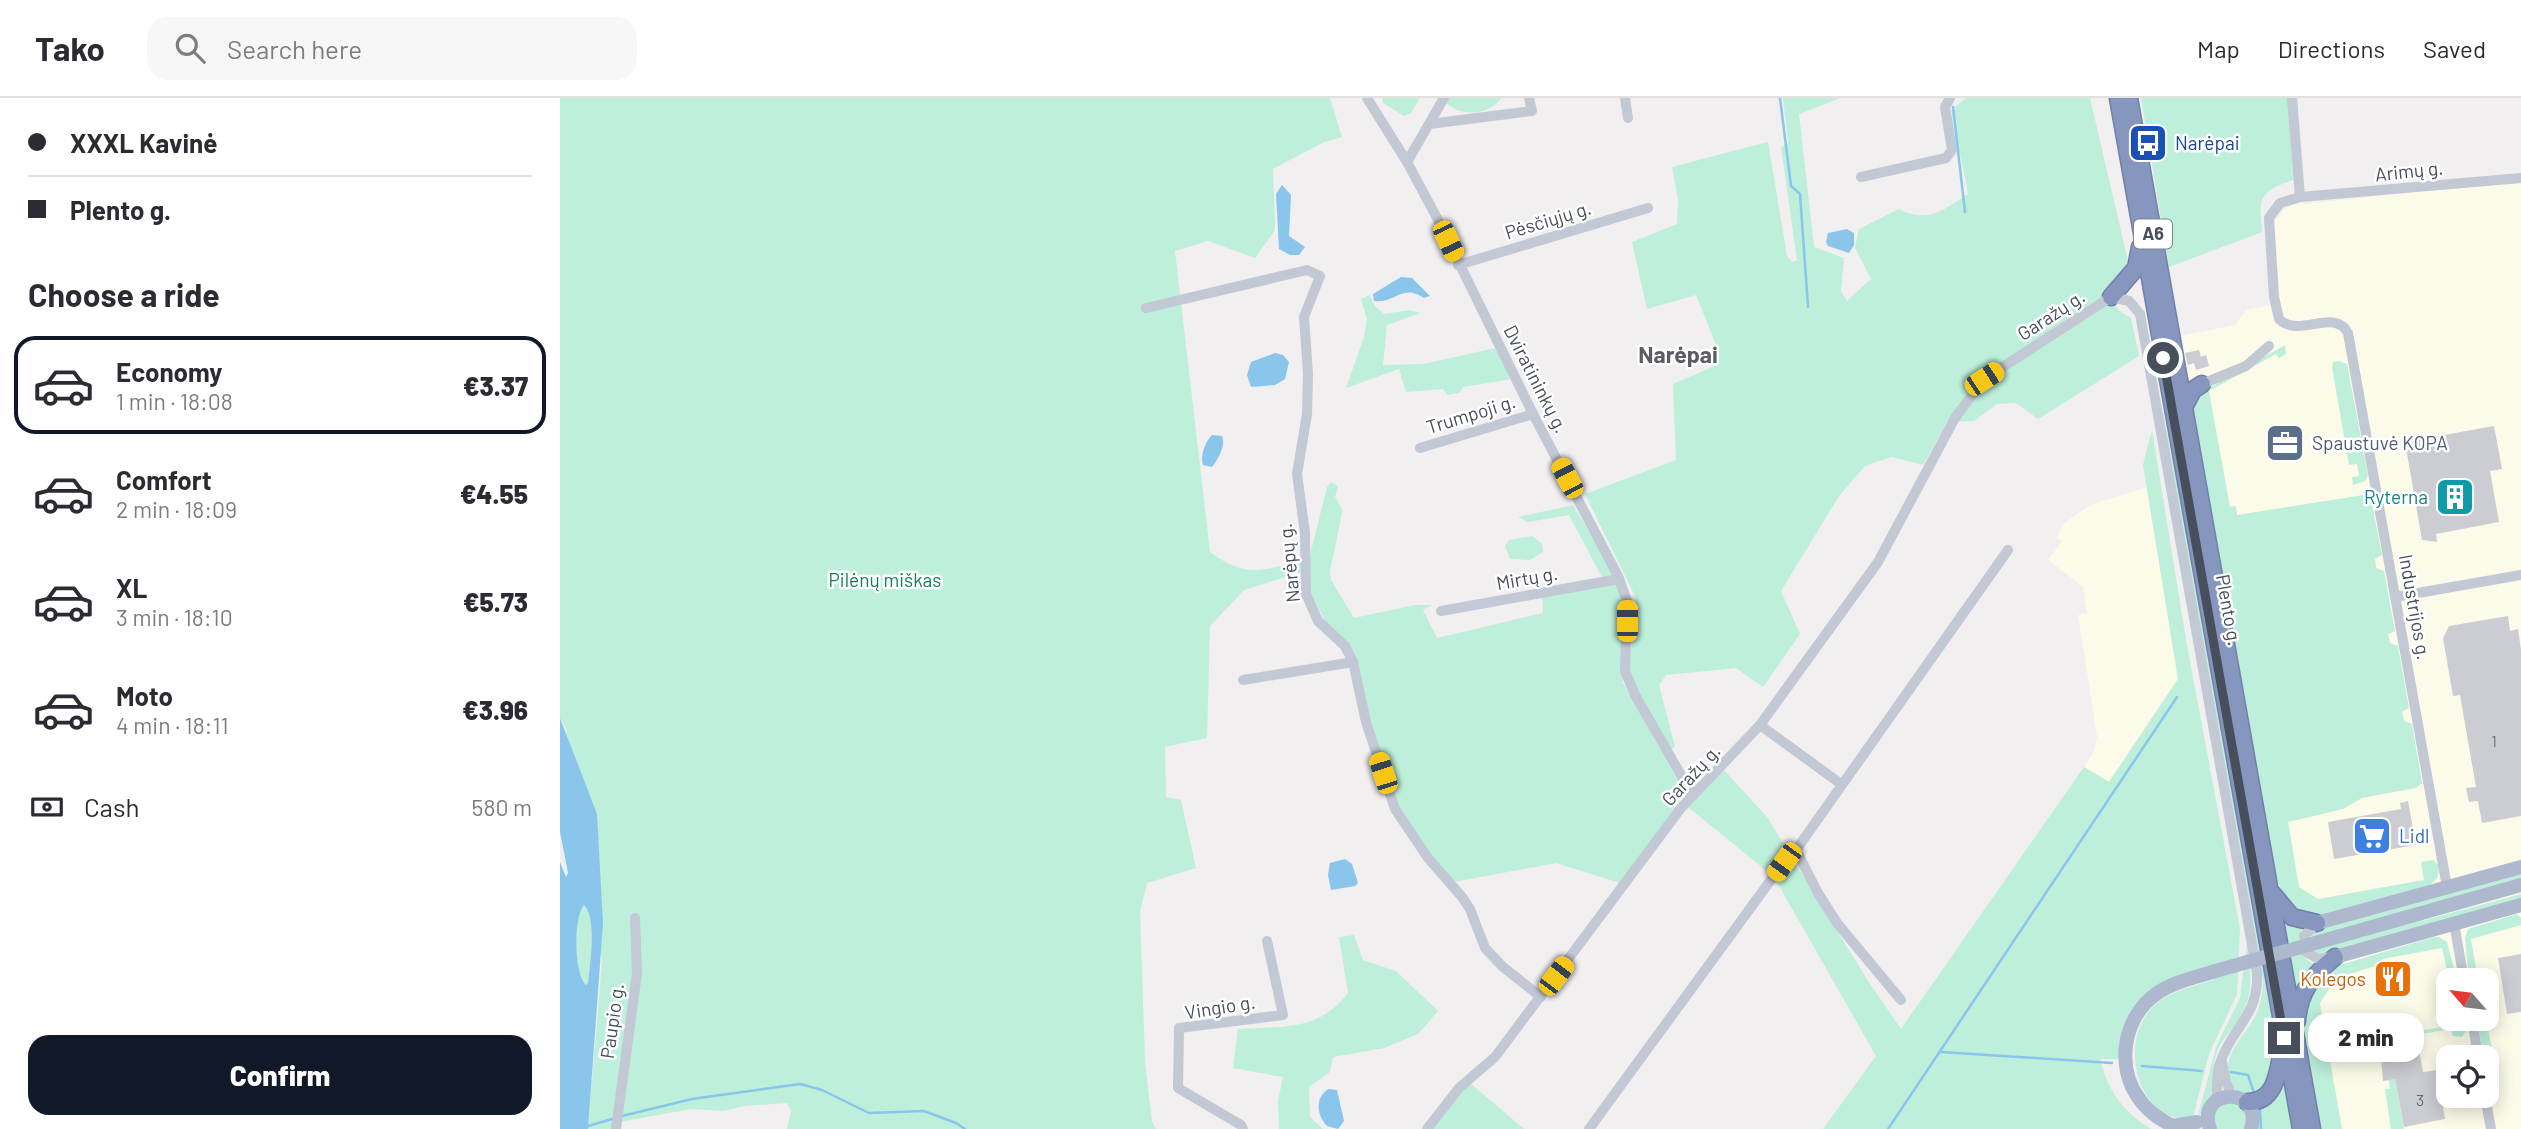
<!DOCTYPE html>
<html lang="en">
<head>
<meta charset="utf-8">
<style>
  :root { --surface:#fff; --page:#f7f7f7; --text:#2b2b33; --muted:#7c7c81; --line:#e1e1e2; --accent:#111827 }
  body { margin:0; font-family:Barlow,sans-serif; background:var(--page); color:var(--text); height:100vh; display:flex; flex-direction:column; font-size:26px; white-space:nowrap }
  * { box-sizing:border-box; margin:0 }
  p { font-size:23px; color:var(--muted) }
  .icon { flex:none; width:38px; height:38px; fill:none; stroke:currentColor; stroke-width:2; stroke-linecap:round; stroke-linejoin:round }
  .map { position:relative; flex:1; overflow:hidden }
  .panel { display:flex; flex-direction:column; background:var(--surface); width:560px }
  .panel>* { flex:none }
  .guide { display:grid; align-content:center; height:154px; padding:0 28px; background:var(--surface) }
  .needle { width:46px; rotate:298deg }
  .tools { position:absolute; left:1876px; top:870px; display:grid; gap:14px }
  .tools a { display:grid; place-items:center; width:63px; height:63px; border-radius:14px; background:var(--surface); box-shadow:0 4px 18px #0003; font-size:35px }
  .end { position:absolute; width:32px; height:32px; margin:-16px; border:9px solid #474e5c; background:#fff; box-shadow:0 0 0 4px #fff }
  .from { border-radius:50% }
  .bubble { position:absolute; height:49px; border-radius:21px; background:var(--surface); box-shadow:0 4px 18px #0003; font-size:23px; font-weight:800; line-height:49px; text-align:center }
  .car { position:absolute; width:21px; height:42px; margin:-21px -10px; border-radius:9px; box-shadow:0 0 5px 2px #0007; background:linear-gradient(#f5c518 24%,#345 0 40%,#f5c518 0 76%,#345 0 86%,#f5c518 0) }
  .guide b { display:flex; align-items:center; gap:24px; height:66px; font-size:26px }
  .guide b+b { border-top:2px solid var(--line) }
  .guide i { width:18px; height:18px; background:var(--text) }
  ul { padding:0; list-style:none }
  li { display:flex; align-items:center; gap:21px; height:98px; margin:0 14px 10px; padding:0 14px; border:4px solid transparent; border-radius:21px }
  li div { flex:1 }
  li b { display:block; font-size:26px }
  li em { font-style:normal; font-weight:800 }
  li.on { border-color:var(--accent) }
  li>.icon { width:63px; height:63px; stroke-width:1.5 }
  h2 { padding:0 28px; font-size:32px; line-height:84px }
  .pay { display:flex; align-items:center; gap:18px; height:77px; padding:0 28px; font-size:26px }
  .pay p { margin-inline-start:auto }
  .button { display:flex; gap:14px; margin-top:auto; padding:14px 28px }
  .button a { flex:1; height:80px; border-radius:21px; background:var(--accent); color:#fff; font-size:28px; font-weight:800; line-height:80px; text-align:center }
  header { display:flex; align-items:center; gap:42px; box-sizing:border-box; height:98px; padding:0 35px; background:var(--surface); border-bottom:2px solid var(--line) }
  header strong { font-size:33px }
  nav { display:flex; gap:38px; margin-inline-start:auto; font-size:24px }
  .search { width:490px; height:63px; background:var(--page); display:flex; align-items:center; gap:18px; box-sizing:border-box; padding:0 24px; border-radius:21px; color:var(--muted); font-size:26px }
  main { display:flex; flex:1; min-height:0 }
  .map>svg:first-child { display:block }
  .commercial { fill:#fcfae8; fill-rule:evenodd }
  .green { fill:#bdefda }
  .water { fill:#8ac5ec; fill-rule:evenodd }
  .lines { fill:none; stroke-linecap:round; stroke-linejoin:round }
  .stream { stroke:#8ac5ec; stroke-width:2.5 }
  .building { fill:#cbcdd3 }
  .highway-casing { stroke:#7181aa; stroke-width:19 }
  .minor { stroke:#c2c8d4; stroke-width:10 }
  .major { stroke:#aeb8ce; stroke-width:14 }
  .highway { stroke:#8696be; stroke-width:16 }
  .major-bridge { stroke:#aeb8ce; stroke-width:14 }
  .route { stroke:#474e5c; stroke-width:9 }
  .labels { text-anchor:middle; stroke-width:5; stroke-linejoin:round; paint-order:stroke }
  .number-label { font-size:16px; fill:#686e7a }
  .shield { fill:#fff; stroke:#7e838d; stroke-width:2 }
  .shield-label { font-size:18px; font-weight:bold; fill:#474e5c }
  .transit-label { font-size:19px; fill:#164399; stroke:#fff; text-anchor:start }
  .street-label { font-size:19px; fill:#474e5c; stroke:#fff }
  .service-label { font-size:19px; fill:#4e5e75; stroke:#fff; text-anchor:start }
  .culture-label { font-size:19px; fill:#0d838f; stroke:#fff; text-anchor:end }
  .park-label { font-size:19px; fill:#167e5f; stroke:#fff }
  .shop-label { font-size:19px; fill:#366cbe; stroke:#fff; text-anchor:start }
  .food-label { font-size:19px; fill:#c56008; stroke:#fff; text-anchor:end }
  .quarter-label { font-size:23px; font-weight:bold; fill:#5b5d64; stroke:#fff }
</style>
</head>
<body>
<header>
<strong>Tako</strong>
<div class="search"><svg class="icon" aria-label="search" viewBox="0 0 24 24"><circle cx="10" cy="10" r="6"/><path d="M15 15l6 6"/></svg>Search here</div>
<nav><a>Map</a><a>Directions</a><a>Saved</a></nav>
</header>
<main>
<section class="panel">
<div class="guide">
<b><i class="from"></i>XXXL Kavinė</b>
<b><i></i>Plento g.</b>
</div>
<h2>Choose a ride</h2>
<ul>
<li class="on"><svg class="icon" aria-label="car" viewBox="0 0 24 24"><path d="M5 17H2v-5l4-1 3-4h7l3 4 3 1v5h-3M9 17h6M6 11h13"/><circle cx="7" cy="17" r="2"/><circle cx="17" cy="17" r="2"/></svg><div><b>Economy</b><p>1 min · 18:08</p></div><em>€3.37</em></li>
<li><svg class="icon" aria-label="car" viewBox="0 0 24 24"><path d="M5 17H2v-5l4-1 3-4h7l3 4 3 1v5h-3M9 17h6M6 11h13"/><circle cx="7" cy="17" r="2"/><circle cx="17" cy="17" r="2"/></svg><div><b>Comfort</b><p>2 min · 18:09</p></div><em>€4.55</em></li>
<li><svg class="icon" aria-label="car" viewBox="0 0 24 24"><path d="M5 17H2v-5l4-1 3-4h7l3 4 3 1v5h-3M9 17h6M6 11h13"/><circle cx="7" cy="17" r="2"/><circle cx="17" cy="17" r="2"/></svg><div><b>XL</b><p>3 min · 18:10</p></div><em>€5.73</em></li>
<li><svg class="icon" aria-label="car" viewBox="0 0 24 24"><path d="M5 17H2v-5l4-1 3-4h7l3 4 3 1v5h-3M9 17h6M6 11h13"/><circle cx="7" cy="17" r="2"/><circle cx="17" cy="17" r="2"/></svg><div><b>Moto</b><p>4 min · 18:11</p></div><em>€3.96</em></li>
</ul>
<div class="pay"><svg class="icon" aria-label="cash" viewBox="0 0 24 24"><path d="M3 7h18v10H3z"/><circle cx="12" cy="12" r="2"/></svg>Cash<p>580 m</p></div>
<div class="button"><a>Confirm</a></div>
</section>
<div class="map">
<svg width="1961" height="1031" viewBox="0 0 1961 1031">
  <rect width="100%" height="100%" fill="#f1efef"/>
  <g class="commercial">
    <path d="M1961 83V1031H1761L1619 238 1675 227 1686 212 1720 205 1714 132V124L1725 110 1733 107ZM1888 882H1927V920H1888ZM1888 959H1927V998H1888Z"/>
    <polygon points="1587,389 1618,581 1549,684 1524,669 1534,653 1537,639 1518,517 1527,515 1523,489 1488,462 1502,443 1497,440 1503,426 1530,407"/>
  </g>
  <g class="green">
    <path d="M0 0H770L782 39 764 44 713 71 715 132 695 160 648 143 615 153 650 454C687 481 701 472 742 463L741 474 684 492 650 528 647 640 605 649 606 699 621 702 636 770 587 785 580 814 585 964 592 1024 596 1031H227L231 1012 227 1005 184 1008 163 1013 131 1011 54 1025 53 1031H28L42 863 6 630 0 620Z"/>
    <polygon points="822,0 860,0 851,15 844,18 823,5"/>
    <path d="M888 0H941C929 18 900 19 885 4Z"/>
    <path d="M1223 0H1280L1239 16 1254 149 1284 160 1281 193 1287 203 1311 181 1295 150 1299 131 1339 111C1369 126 1383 112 1408 96 1404 67 1395 41 1391 12L1406 0H1530L1568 163C1554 189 1539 203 1571 220L1579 258 1478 321 1456 305 1437 306 1414 323 1387 324 1363 367 1331 359 1305 368 1279 398 1221 493 1240 536 1203 589 1176 570 1106 577 1099 587 1115 649 1110 653 1070 578 1069 530 1076 500 1025 396 1116 362 1113 286 1157 267 1159 254 1136 197 1087 211 1072 144 1117 126 1118 101 1112 69 1208 44 1227 158 1232 164 1237 162 1221 49 1228 45Z"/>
    <path d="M1581 0H1729L1733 82C1699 94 1699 99 1702 134L1609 169Z"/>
    <polygon points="809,197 815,208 824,216 850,212 860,215 827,227 823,267 864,266 935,250 952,281 903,289 899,295 888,297 883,291 846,294 839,271 786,290 804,239 807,222 801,201"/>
    <path d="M1725 247 1726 256 1719 260 1716 256 1649 293 1670 409 1676 408 1677 417 1810 396 1822 457 1815 461 1816 470 1824 473 1835 533 1828 536 1830 545 1838 548 1849 610 1842 614 1844 623 1852 626 1862 685 1856 690 1802 700 1783 711 1728 724 1739 789 1758 801 1864 782 1861 764 1873 762 1880 768 1877 780 1870 787 1758 818C1730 812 1726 805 1716 779L1631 304 1637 297Z"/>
    <polygon points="1779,263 1787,266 1808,377 1805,383 1793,387 1792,379 1799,378 1797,366 1789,367 1772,269 1773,264"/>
    <path d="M1601 314H1603L1625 425 1717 948V962L1704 994C1690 996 1677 1000 1671 984 1659 955 1687 938 1697 915 1701 904 1703 893 1703 882Z"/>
    <path d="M1592 332 1626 542 1680 831 1677 896 1649 956 1633 1019C1582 1031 1554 946 1594 908 1610 893 1634 888 1654 882L1650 867C1597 885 1564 901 1558 961H1540C1548 993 1563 1014 1591 1031H1263L1316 958 1214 779 1128 709 1164 672 1207 719 1308 883 1341 931 1524 669 1549 684 1618 581 1583 367Z"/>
    <polygon points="771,384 778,388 775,399 781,409 782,415 770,473 771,482 794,520 855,507 872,507 863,512 877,540 983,515 982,499 977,491 1042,479 1009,417 968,424 958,419 1013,407 1052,473 1061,495 1063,585 1122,690 1122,698 1117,707 1060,785 996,765 894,784 869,758 834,700 800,586 751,497 747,477 752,449 767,389"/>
    <polygon points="973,438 982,446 983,454 970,462 950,461 945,448 949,442"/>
    <polygon points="1961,774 1961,781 1857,809 1861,823 1961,796 1961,802 1761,857 1753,854 1749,843 1755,831"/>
    <path d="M24 807C37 821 30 866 28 885L26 887C14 876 12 818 24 807Z"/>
    <path d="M1722 816 1743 829C1735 847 1739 858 1756 867L1737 898Z"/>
    <polygon points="1957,816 1961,820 1961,827 1911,841 1918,882 1909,882 1905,840 1908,831"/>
    <path d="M794 837 803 862 836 873 878 913 858 936 824 950 773 959 770 974 749 989 750 1019 763 1031H719L718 1003 723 979 673 970 678 931C723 928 758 934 788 895L779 839Z"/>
    <path d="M1874 839H1879L1887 844 1897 882H1889L1882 850 1822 861V866L1776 880 1760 905 1782 1031H1761C1758 1011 1739 932 1742 918 1747 895 1760 877 1780 867Z"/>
    <path d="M1687 846C1691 875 1695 898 1677 924 1669 935 1660 944 1656 957 1649 981 1659 997 1638 1018L1656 949 1680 900Z"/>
    <polygon points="1917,921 1926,921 1939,986 1935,989 1929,987 1927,959 1924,959"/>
    <polygon points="1905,925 1906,933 1902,939 1893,938 1891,931 1832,941 1832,945 1778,955 1777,953 1786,945"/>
    <polygon points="1724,980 1733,1031 1697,1031 1699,1019 1695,1009"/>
    <polygon points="1835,981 1844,1031 1831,1031 1825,991 1830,991 1829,982"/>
    <polygon points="910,985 964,1031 872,1031 893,1001"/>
    <polygon points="1677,1005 1687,1017 1684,1031 1656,1031 1654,1014 1661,1006"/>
  </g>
  <g class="water">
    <polygon points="722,87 731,97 729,138 745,149 739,157 730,157 719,151 716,96"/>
    <polygon points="1287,131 1294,135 1294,147 1289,155 1268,148 1266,144 1268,135"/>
    <path d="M841 179 852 180 870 198 864 200C842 185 835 206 814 203L813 196Z"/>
    <polygon points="715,255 723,257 729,264 725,281 715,287 691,289 687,277 691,264"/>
    <path d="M652 337 662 338C666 348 658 361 652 369L643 367C640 357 645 344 652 337Z"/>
    <path d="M0 620 37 716 43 825 28 1031H0V764L6 779 8 775 0 734ZM24 807C37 820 30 866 28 885L26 887C14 876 13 819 24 807Z"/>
    <polygon points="785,761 792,766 798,785 795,788 771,792 768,777 770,765"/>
    <path d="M769 991 777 992 784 1023 778 1031 767 1028C757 1018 754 999 769 991Z"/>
  </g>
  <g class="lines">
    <g class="stream">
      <polyline points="1220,0 1231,88 1240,96 1248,209"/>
      <polyline points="1393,9 1405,114"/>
      <polyline points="1381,954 1552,965"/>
      <polyline points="1582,968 1642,973"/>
      <polyline points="1671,974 1688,977 1694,995"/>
      <polyline points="1700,1012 1701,1031"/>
      <polyline points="62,1018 132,1001 240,986 262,992 309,1015 364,1013 396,1025 405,1031"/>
      <polyline points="25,1029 52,1021"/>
      <polyline points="1328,1031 1617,599"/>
    </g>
  </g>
  <g class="building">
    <polygon points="1639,252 1641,259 1646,257 1649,268 1636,272 1634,265 1628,267 1625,255"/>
    <polygon points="1934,328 1942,371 1930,373 1939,424 1876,436 1877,444 1862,442 1845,344"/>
    <polygon points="1948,518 1950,533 1958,531 1961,552 1961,718 1922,725 1918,703 1909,704 1906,690 1916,689 1900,597 1893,598 1883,540 1889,528"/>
    <polygon points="1848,703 1856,747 1774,761 1768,724 1841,711 1840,705"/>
    <polygon points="1961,856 1961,914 1947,916 1938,860"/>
    <polygon points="1857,942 1863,974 1877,972 1885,1021 1844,1029 1835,981 1823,983 1820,949"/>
  </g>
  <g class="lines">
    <g class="highway-casing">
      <g id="highway">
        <polyline points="1558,0 1741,1031"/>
        <polyline points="1569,0 1752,1031"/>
        <polyline points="1551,199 1576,170 1580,149"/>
        <polyline points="1623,311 1633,292 1642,286"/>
        <polyline points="1712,795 1732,819 1757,825"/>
        <path d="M1737 923C1739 893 1753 877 1775 859"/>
        <path d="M1687 1004C1715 1005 1718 975 1722 953"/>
      </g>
    </g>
    <g class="minor">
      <polyline points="807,0 847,64 877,120 973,316 1058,478 1067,503 1065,573 1075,597 1133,698"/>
      <polyline points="1065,0 1068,20"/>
      <polyline points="1732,0 1740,99"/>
      <polyline points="869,26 972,13 969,0"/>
      <polyline points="847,64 884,0"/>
      <polyline points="1301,79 1386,60 1392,52 1385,9 1390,0"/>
      <polyline points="898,167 1088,110"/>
      <polyline points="586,210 747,172 760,178 744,219 748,276 747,316 737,376 745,435 746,496 758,523 785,548 793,564 806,624 835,711 868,760 902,799 910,811 925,850 943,869 981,899"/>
      <polyline points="1642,286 1686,268 1709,248"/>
      <polyline points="860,350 973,316"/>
      <polyline points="1835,499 1961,477"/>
      <polyline points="881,513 1059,481"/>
      <polyline points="683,582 793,564"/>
      <polyline points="1200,627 1281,686"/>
      <polyline points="1236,752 1258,795 1277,825 1341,902"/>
      <path d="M1887 789 1788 235C1774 209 1739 241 1719 221L1714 199 1709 120 1720 105 1740 99 1961 80"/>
      <polyline points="1757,825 1744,838 1746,854 1758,861 1773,859"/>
      <polyline points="1894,825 1904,882"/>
      <polyline points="1912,920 1918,959"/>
      <polyline points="1662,964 1666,984 1672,998"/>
      <polyline points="1925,998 1931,1031"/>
      <polyline points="56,1031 77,875 75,820"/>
      <polyline points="683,1031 681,1027 618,990 619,930 723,917 707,843"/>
      <path d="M867 1031 899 990 935 959 1121 710 1200 627 1318 464 1395 320 1424 281 1551 199 1569 203 1580 216 1697 875C1699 919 1672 928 1660 965 1655 978 1659 991 1655 1004"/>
      <polyline points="1029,1031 1224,764 1236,752 1448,452"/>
    </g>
    <g class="major">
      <polyline points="1858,816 1961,787"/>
      <polyline points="1757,825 1961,769"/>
      <polyline points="1775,859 1961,807"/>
      <polyline points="1612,1028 1637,1024"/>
      <path d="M1619 1031C1604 1024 1590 1016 1580 1002 1555 969 1563 920 1596 896 1613 884 1633 880 1652 874"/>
      <path d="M1650 1031C1635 989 1704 987 1691 1031"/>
    </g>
    <use href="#highway" class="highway"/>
    <polyline class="major-bridge" points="1652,874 1858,816"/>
  </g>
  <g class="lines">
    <polyline class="route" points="1603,260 1724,940"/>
  </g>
  <defs>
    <g id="bus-square" transform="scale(2.0125)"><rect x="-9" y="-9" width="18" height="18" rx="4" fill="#1a4fb4" stroke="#fff"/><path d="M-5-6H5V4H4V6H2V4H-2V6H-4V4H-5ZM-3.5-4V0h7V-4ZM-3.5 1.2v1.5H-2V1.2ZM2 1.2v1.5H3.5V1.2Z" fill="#fff"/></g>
    <g id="office-square" transform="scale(2.0125)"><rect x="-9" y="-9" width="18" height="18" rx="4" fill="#5c6f8a" stroke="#fff"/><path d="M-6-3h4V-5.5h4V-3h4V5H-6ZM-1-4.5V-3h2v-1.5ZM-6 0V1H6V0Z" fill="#fff"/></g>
    <g id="building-square" transform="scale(2.0125)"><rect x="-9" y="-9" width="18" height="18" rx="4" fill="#0f9aa8" stroke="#fff"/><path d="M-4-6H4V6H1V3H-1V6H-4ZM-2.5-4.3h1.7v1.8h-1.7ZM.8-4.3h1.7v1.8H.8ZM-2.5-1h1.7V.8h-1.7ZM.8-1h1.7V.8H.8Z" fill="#fff"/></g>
    <g id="supermarket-square" transform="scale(2.0125)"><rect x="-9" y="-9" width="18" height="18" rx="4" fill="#3f7fe0" stroke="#fff"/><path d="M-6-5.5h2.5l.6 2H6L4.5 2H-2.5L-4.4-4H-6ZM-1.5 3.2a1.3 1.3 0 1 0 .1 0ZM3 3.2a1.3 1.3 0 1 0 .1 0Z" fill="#fff"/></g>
    <g id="restaurant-square" transform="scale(2.0125)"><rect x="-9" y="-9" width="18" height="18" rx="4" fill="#e8710a" stroke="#fff"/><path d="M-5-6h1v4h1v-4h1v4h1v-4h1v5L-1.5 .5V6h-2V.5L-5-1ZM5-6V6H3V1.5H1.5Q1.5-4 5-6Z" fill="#fff"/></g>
  </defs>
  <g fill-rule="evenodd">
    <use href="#bus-square" x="1588" y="45"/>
    <use href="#office-square" x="1725" y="345"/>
    <use href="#building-square" x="1895" y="399"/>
    <use href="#supermarket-square" x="1812" y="738"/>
    <use href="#restaurant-square" x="1833" y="881"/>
  </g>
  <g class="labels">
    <g class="number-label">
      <text x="1934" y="649">1</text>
      <text x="1860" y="1008">3</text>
    </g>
    <rect class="shield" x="1574" y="121.5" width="38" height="29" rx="5"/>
    <g class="shield-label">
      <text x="1593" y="142">A6</text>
    </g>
    <g class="transit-label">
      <text x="1615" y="52">Narėpai</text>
    </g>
    <g class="street-label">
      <text transform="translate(1849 73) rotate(-6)" y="7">Arimų g.</text>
      <text transform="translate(988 122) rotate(-17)" y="7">Pėsčiųjų g.</text>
      <text transform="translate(1491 217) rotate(-33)" y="7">Garažų g.</text>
      <text transform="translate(976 281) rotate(63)" y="7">Dviratininkų g.</text>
      <text transform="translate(911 316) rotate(-17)" y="7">Trumpoji g.</text>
      <text transform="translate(729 465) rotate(-96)" y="7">Narėpų g.</text>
      <text transform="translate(967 480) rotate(-10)" y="7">Mirtų g.</text>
      <text transform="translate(1855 509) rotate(80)" y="7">Industrijos g.</text>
      <text transform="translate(1669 512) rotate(80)" y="7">Plento g.</text>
      <text transform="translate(1131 677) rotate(-47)" y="7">Garažų g.</text>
      <text transform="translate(660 909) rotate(-9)" y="7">Vingio g.</text>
      <text transform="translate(52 923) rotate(-82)" y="7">Paupio g.</text>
    </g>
    <g class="service-label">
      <text x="1752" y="352">Spaustuvė KOPA</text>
    </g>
    <g class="culture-label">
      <text x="1868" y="406">Ryterna</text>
    </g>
    <g class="park-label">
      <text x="325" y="489">Pilėnų miškas</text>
    </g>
    <g class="shop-label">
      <text x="1839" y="745">Lidl</text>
    </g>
    <g class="food-label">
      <text x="1806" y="888">Kolegos</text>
    </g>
    <g class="quarter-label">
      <text x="1118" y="265">Narėpai</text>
    </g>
  </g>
</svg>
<div class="tools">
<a><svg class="needle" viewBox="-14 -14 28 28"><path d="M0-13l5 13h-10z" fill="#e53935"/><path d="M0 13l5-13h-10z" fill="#7c7c81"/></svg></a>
<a><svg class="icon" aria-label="locate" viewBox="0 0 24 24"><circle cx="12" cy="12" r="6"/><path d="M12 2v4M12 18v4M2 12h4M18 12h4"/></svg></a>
</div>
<i class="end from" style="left:1603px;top:260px"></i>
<i class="end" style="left:1724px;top:940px"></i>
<div class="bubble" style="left:1748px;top:915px;width:116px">2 min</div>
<i class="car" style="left:888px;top:143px;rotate:155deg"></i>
<i class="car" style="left:1424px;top:281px;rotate:57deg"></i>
<i class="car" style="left:1007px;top:380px;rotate:332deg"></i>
<i class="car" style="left:1067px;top:523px;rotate:0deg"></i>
<i class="car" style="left:823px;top:675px;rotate:342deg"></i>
<i class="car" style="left:1224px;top:764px;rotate:216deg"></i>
<i class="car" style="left:996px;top:878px;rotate:37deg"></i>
</div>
</main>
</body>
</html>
